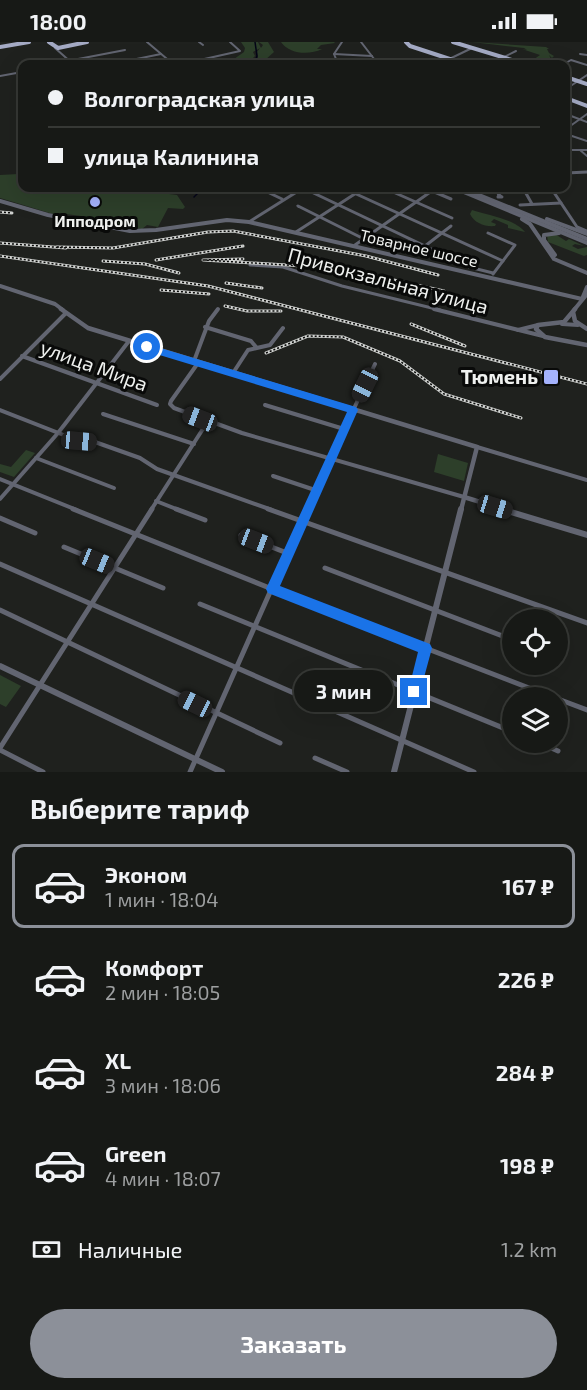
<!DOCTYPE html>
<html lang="ru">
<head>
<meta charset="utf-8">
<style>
  :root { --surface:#171916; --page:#20221f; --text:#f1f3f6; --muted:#9ea0a1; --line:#363835; --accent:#8c9099 }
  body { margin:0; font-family:"Exo 2",sans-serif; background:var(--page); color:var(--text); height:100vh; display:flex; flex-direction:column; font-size:22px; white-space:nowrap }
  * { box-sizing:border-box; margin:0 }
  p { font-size:20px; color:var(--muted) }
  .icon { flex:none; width:33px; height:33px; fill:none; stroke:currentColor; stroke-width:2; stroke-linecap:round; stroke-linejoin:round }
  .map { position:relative; height:730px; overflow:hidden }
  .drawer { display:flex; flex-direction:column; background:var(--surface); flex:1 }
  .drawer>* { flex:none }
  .banner { position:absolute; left:18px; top:18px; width:552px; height:132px; border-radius:12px; box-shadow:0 6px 24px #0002,0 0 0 2px var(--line); display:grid; align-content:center; height:132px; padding:0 30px; background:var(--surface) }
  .controls { position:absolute; left:502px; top:567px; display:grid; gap:12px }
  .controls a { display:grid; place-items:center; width:66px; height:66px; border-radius:50%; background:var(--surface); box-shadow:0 6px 24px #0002,0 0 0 2px var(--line); font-size:30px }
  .end { position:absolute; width:27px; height:27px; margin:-14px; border:8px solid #1a73e8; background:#fff; box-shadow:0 0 0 3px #fff }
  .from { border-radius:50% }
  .bubble { position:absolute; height:42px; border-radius:21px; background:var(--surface); box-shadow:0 6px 24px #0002,0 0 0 2px var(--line); font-size:20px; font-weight:700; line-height:42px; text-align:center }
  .car { position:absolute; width:18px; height:36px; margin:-18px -9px; border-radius:8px; box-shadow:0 0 4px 2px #0007; background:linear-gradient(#222 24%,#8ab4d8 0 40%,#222 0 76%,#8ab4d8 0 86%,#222 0) }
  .banner b { display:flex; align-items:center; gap:21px; height:57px; font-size:22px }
  .banner b+b { border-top:2px solid var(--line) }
  .banner i { width:15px; height:15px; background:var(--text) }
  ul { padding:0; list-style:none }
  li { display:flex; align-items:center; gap:18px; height:84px; margin:0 12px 9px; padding:0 18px; border:3px solid transparent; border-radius:12px }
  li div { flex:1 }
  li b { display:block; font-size:22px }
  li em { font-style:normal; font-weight:700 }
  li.selected { border-color:var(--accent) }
  li>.icon { width:54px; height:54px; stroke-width:1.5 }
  h2 { padding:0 30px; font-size:27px; line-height:72px }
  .pay { display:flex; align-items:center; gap:15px; height:66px; padding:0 30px; font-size:22px }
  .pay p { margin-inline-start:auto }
  .action { display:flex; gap:12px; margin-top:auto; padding:12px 30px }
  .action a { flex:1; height:69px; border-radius:36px; background:var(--accent); color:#fff; font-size:24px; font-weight:700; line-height:69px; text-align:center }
  .status { display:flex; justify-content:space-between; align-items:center; height:42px; padding:0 30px; background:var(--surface); direction:ltr }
  .status svg { height:16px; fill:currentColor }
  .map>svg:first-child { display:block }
  .green { fill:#2d3f2a }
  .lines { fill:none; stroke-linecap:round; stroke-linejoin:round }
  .stream { stroke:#040417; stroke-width:1.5 }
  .minor-far3 { stroke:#626571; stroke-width:2 }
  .minor-far2 { stroke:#626571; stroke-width:3 }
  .minor-far1 { stroke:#626571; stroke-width:4 }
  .minor { stroke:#626571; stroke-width:5 }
  .tertiary-far3 { stroke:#626571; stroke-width:2 }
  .tertiary-far2 { stroke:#626571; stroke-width:4 }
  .tertiary-far1 { stroke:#626571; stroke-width:4.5 }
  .tertiary { stroke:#626571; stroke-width:6 }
  .primary { stroke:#a4aac4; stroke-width:4 }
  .rail-casing { stroke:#d0d2d0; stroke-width:3 }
  .rail { stroke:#090a09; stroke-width:1.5; stroke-dasharray:2; stroke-linecap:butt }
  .route { fill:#1a73e8 }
  .poi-dot { fill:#a4b2fc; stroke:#090a09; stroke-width:2 }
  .labels { text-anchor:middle; stroke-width:6; stroke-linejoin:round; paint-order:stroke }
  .far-poi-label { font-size:16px; font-weight:bold; fill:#eff1ef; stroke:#090a09 }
  .far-street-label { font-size:16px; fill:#eff1ef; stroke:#090a09 }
  .street-label { font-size:20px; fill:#eff1ef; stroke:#090a09 }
  .poi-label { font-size:20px; font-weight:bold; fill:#eff1ef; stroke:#090a09; text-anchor:end }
</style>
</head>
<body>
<div class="status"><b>18:00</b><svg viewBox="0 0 49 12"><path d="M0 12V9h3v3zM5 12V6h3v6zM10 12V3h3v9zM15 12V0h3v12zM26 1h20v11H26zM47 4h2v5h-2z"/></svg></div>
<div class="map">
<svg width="587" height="730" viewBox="0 0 587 730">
  <rect width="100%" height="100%" fill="#1f211e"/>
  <g class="green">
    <polygon points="241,0 258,0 261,6 263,3 259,0 268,0 274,10 264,19 265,22 253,21 258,16 257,10 260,6 253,10 255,14 251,18 253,22 244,22 241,18 221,22 198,22 234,17 244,10 245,6"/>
    <path d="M281 0H334L335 1 321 3 317 7H322C310 13 290 13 281 0Z"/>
    <polygon points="472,0 546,5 549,7 547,7 549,11 554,14 552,16 549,13 551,17 543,22 540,18 539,22 518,19 521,17 530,20 540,13 522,7 527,8 524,6"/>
    <polygon points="18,132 22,133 22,146 122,146 177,153 185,165 183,167 168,166 158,185 147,183 142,187 80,176 81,174 58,171 53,172 0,156 0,133"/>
    <path d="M472 168C487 173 515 177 525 190L508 186V183L494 177 491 180 496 182 495 184C485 185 474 181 470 172Z"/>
    <polygon points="555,192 566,199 569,197 584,204 575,202 572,204 578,207 587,205 587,213 584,214 548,200 547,193"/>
    <polygon points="26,408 35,411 14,435 0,430 0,422 11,425"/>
    <polygon points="438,412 468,421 464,439 434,430"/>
    <polygon points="0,633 21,644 6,665 0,662"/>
  </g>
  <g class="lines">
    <g class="stream">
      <polyline points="217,22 241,18 254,19"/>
      <polyline points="254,22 257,14 255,0"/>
      <polyline points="194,155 203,146"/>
    </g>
    <g class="minor-far3">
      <polyline points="199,0 203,3"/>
      <polyline points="361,0 378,22"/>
      <polyline points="55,6 73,22"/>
      <polyline points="334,12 372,14"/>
      <polyline points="580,12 587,13"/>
      <polyline points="52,22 125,8"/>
      <polyline points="112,22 161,12"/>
      <polyline points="182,22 240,9 230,0"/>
      <polyline points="338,22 334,12 342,0"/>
      <polyline points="490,22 516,9"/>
      <polyline points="564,22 571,18 587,23"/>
      <polyline points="0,34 22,30"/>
      <polyline points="566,47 587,33"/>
      <polyline points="566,72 587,80"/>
      <polyline points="566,87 587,72"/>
      <polyline points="566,92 587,99"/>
      <polyline points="580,108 587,114"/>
    </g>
    <g class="minor-far2">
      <polyline points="566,131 587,130"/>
      <polyline points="259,146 282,157"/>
      <polyline points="303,146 469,225 493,231"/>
      <polyline points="343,146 503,219"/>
      <polyline points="384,146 452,176"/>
      <polyline points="425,146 451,157"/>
      <polyline points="495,146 499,153"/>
      <polyline points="523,146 532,162"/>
      <polyline points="551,146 577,185 587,189"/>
      <polygon points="499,153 502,155 498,155"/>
      <polyline points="520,163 561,161"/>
      <polyline points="298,164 364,197"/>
      <polyline points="249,180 303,146"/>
      <polyline points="296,190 364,146"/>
      <polyline points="488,191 515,203 493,232"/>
      <polyline points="355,203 436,146"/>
      <polyline points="425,204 451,184"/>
      <polyline points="250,223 283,225 342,244 440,268"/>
    </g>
    <g class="minor-far1">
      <polyline points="434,267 543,294"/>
      <polyline points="562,282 578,283"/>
      <polyline points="205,285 251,299 256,305"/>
      <polyline points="518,288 538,283"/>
      <polyline points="22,314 157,363"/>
      <polyline points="194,319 209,279 218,267"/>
      <polyline points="198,321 171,359 170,362 174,366 242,391 464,455"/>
      <polyline points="233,331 248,308 270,303 283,286"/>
      <polyline points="0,337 66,271"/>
      <polyline points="265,363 344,387"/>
      <polyline points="0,368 79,399 95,400 140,416 157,427 272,468"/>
      <polyline points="103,372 194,402"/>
      <polyline points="477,405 587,438"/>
      <polyline points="36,416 114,446"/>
      <polyline points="273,434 315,448"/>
      <polyline points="0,437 77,468"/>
      <polyline points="0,457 58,391 129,299"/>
      <polyline points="156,459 179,468"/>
      <polyline points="151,468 208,379"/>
      <polyline points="306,468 375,322"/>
    </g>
    <g class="minor">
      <polyline points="73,467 272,547 555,656"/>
      <polyline points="176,467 205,478"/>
      <polyline points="268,467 587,581"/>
      <polyline points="0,476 35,491"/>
      <polyline points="241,493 287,511"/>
      <polyline points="64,505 163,546"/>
      <polyline points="0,522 474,730"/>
      <polyline points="325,526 513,598"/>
      <polyline points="200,562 513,690"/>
      <polyline points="0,568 280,701"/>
      <polyline points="558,657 587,668"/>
      <polyline points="538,700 558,709"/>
      <polyline points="0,706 152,467"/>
      <polyline points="0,708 43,730"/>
      <polyline points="315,716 347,730"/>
      <polyline points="190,730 307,467"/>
    </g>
    <g class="tertiary-far3">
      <polyline points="147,0 173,22"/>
      <polyline points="439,22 472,6"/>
      <polyline points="566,108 587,108"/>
    </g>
    <g class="tertiary-far2">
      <polyline points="454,146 587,201"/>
      <polyline points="462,146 587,197"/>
      <polyline points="0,159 48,173 130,189 156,188 227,178 249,180 582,257"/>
      <polyline points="522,177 530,182 554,217 587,231"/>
      <polyline points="547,177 587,192"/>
      <polyline points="555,213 544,198 544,193 559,191"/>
      <polyline points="0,244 55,262 63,268"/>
      <polyline points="582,257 587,245"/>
      <polyline points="574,268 587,252"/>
    </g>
    <g class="tertiary-far1">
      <polyline points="61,267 88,286 477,405 461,468"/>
      <polyline points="575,267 564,280 538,283 536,287 545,295 587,303"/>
      <polyline points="573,270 575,279 587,287"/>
      <polyline points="464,455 506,468"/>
    </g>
    <g class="tertiary">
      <polyline points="501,467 587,493"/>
      <polyline points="0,624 222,730"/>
      <polyline points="394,730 461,467"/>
    </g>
    <g class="primary">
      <polyline points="49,0 58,6 87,0"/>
      <polyline points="406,0 410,4 465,22"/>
      <polyline points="453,0 525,22"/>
      <polyline points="0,5 29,0"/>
      <polyline points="566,35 587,42"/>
      <polyline points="566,56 587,64"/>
    </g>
    <g class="rail-casing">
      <g id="rail">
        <polyline points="0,170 12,171"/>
        <polyline points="0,201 66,206"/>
        <polyline points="57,205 113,206 208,190 233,189 366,214 438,233"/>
        <polyline points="0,214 208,244 587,342"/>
        <polyline points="243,217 203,218 303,224 363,232"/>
        <polyline points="156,218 243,204"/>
        <polyline points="103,219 145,222 179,231"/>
        <polyline points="357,230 444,249"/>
        <polyline points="226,241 262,246"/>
        <polyline points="161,248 209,252"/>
        <polyline points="225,264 247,269 281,269"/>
        <polyline points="411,282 465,304"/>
        <polyline points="266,311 308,294 343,295 400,319 444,352 521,376"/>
      </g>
    </g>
    <use href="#rail" class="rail"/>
  </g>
  <polygon class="route" points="147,302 356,365 358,368 280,544 430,602 432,606 419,654 414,656 410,654 408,650 418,610 268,551 266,547 347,370 143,308 143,303"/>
  <g class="poi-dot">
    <circle cx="95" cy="160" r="6"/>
    <rect x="543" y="327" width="16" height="16" rx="3"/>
  </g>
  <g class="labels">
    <g class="far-poi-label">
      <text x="95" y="185">Ипподром</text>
    </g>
    <g class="far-street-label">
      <text transform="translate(419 206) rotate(13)" y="6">Товарное шоссе</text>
    </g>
    <g class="street-label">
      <text transform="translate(388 239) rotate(15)" y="7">Привокзальная улица</text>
      <text transform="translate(94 324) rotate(20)" y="7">улица Мира</text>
    </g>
    <g class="poi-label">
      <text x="538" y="342">Тюмень</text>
    </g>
  </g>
</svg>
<div class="controls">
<a><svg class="icon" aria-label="locate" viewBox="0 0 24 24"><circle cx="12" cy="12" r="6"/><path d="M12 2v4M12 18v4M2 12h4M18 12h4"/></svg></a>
<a><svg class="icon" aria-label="layers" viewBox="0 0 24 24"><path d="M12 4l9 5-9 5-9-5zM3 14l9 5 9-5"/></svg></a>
</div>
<i class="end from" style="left:147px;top:305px"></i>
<i class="end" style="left:414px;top:650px"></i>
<div class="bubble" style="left:294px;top:628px;width:99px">3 мин</div>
<i class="car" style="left:365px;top:343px;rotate:206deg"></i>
<i class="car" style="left:200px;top:377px;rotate:291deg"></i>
<i class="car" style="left:79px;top:399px;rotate:95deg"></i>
<i class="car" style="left:495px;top:465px;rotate:107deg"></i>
<i class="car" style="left:256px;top:499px;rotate:111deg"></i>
<i class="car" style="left:97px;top:519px;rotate:112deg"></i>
<i class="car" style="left:195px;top:662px;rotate:296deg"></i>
<div class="banner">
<b><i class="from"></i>Волгоградская улица</b>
<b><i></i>улица Калинина</b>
</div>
</div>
<section class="drawer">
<h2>Выберите тариф</h2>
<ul>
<li class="selected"><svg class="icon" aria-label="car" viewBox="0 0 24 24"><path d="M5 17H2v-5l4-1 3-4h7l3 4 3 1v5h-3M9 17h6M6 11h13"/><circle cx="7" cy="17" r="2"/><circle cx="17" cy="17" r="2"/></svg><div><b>Эконом</b><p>1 мин · 18:04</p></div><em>167 ₽</em></li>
<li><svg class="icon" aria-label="car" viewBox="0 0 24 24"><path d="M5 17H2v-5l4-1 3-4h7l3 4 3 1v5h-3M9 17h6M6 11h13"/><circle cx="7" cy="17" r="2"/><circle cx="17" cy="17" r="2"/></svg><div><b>Комфорт</b><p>2 мин · 18:05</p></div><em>226 ₽</em></li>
<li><svg class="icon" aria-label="car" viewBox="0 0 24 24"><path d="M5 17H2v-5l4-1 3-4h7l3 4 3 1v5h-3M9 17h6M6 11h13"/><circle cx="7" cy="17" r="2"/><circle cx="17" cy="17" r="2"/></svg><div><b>XL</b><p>3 мин · 18:06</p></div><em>284 ₽</em></li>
<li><svg class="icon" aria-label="car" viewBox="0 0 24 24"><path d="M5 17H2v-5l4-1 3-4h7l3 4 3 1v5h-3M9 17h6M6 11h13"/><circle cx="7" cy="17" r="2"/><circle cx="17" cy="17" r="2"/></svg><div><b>Green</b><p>4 мин · 18:07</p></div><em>198 ₽</em></li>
</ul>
<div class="pay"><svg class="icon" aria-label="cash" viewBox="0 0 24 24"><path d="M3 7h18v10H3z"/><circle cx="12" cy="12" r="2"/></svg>Наличные<p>1.2 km</p></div>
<div class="action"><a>Заказать</a></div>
</section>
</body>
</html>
